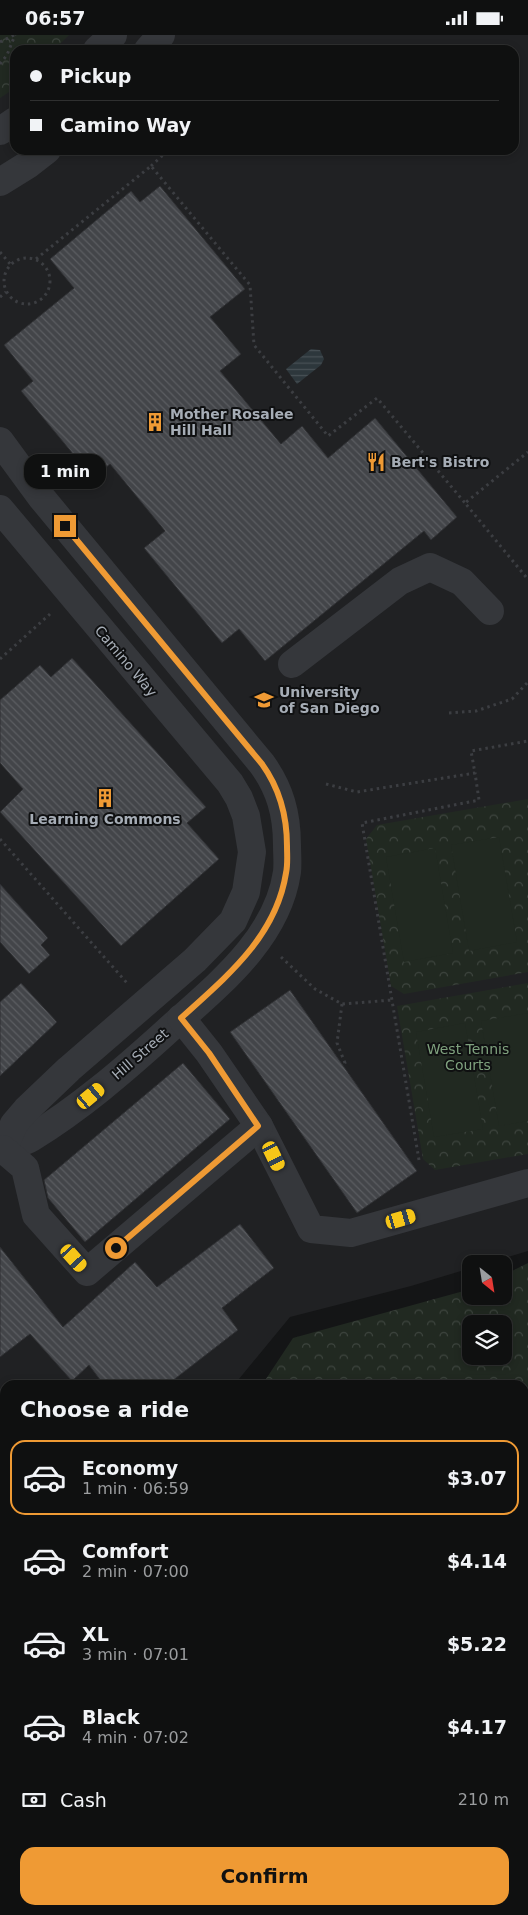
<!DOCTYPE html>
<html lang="en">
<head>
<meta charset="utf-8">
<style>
  :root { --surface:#0f1010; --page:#1d1e1e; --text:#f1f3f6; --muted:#9b9d9f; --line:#2f3030; --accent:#ef9a34 }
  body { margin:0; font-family:"DejaVu Sans",sans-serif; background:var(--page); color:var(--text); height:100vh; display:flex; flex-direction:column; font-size:19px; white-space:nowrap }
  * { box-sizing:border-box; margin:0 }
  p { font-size:16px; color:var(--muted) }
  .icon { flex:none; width:28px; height:28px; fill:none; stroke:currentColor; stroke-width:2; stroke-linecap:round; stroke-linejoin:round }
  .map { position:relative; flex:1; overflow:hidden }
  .panel { position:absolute; left:0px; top:1345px; width:529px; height:535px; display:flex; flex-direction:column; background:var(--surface); border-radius:15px 15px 0 0; box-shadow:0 2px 8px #0003,0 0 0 1px var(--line) }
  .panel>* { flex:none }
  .top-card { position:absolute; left:10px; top:10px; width:509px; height:110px; border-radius:15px; box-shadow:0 2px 8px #0003,0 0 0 1px var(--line); display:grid; align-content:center; height:110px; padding:0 20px; background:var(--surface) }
  .needle { width:32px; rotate:150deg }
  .buttons { position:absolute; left:462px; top:1220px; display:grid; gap:10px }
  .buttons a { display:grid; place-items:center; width:50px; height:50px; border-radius:10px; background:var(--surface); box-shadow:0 2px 8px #0003,0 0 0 1px var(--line); font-size:25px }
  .end { position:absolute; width:22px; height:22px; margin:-11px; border:6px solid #ef9a34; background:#111; box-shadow:0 0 0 2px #111 }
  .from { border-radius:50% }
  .bubble { position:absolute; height:35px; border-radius:15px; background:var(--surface); box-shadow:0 2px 8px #0003,0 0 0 1px var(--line); font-size:16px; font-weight:700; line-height:35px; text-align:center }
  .car { position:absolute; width:15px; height:30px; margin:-15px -8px; border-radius:6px; box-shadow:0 0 4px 1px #0007; background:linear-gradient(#f5c518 24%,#345 0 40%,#f5c518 0 76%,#345 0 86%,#f5c518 0) }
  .top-card b { display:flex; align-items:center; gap:18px; height:48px; font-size:19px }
  .top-card b+b { border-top:1px solid var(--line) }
  .top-card i { width:12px; height:12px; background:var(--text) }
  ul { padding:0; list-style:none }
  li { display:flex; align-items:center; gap:15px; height:75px; margin:0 10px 8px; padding:0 10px; border:2px solid transparent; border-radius:15px }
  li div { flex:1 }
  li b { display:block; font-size:19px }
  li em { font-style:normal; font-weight:700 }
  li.on { border-color:var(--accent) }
  li>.icon { width:45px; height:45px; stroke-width:1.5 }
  h2 { padding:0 20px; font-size:22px; line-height:60px }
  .pay { display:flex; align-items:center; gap:12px; height:55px; padding:0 20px; font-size:19px }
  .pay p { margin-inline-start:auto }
  .cta { display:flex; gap:10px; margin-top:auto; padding:10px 20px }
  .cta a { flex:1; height:58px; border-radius:15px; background:var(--accent); color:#111; font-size:20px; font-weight:700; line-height:58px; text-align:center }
  .status { display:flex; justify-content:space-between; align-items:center; height:35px; padding:0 25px; background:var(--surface); direction:ltr }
  .status svg { height:14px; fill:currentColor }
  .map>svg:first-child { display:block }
  .built { fill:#202123; fill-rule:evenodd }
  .park { fill:url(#park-crowns); fill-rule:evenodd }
  .pitch { fill:#212921 }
  .water { fill:url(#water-rules) }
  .building { fill:url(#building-back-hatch); stroke:#2e2f32 }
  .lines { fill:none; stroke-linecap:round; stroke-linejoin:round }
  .path { stroke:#3c3e42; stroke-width:3; stroke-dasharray:2.5 4; stroke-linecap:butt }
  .minor { stroke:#35373b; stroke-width:28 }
  .route { stroke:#ef9a34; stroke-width:6 }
  .labels { text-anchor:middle; stroke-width:4; stroke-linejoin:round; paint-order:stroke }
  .poi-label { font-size:14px; font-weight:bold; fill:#a6adb6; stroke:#0f1011; text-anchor:start }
  .street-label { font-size:14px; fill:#a6adb6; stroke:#0f1011 }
  .park-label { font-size:14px; fill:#7fa17e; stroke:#0f1011 }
</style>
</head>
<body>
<div class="status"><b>06:57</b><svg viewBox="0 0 49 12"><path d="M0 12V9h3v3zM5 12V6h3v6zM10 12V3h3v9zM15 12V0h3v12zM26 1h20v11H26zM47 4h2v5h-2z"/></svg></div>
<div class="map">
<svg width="528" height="1880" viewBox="0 0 528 1880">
  <defs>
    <pattern id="park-crowns" width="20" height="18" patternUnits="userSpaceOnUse" patternTransform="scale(1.25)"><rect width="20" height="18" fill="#212921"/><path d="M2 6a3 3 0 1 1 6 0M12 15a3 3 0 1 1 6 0" fill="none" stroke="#3e453f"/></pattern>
    <pattern id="water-rules" width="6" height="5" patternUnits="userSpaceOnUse" patternTransform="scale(1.25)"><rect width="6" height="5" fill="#2d373c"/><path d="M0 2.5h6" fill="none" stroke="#485156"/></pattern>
    <pattern id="building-back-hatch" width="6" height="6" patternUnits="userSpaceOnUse" patternTransform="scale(1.25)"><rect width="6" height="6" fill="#434549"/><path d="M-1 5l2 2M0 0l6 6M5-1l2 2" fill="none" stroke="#5b5d61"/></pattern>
  </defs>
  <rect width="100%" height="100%" fill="#141516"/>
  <path class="built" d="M0 0H528V1216L485 1229H471V1233L411 1251 290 1282 234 1350H5V1387L0 1383ZM15 15H514V115H15Z"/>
  <g class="park">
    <polygon points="0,0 69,0 54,15 15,15 15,53 0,63"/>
    <polygon points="528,764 528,937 404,959 391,951 366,804 377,790"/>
    <polygon points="528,948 528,1119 435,1135 423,1124 397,971"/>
    <path d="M528 1228V1880H0V1404L5 1408V1875H524V1350H262L293 1303 471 1254V1261H504V1240ZM471 1289H504V1321H471Z"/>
  </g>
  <g class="pitch">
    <polygon points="499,802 517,907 469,916 451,810"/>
    <polygon points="435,813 453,918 404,927 386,822"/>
    <polygon points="528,978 528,1086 499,1091 481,986"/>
    <polygon points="465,988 483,1094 434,1102 416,997"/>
  </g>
  <polygon class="water" points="311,314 320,315 324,324 321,330 297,349 286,334"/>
  <g class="building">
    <polygon points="160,151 245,254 210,282 241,319 220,336 281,409 302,391 328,423 375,383 457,482 431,505 424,496 265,626 239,594 222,608 144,513 165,496 110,429 93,443 21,356 33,346 4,310 74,253 50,224 131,156 140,167"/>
    <polygon points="72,623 206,772 187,788 219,824 121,911 0,777 23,754 0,728 0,665 40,630 51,642"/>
    <polygon points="0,849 48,903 41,910 50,920 29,939 0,907"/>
    <polygon points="21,948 57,987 0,1041 0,967"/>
    <polygon points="290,955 417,1136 357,1178 230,997"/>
    <polygon points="183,1028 230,1084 85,1207 48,1163 44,1145"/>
    <polygon points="240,1189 274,1233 222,1273 238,1295 167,1350 104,1350 89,1330 72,1346 30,1299 0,1322 0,1212 63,1292 135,1227 157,1252"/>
  </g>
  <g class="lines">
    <g class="path">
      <polyline points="0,7 14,0"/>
      <polyline points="0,29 7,20 15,0"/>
      <polyline points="151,131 163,120 158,115"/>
      <polyline points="0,217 11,230"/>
      <circle cx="27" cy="246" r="23"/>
      <polyline points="36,224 151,131 250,250 254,310 328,401 377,363 465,468"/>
      <polyline points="0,262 6,257"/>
      <polyline points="526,542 465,468 528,417"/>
      <polyline points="0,624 50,579"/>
      <polyline points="449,678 476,676 512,664 528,647"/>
      <polyline points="326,749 357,757 475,738 471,716 528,706"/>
      <polyline points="0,804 127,948"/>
      <polyline points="281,922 315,954 342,969 392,965"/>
      <polyline points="342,969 337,1008 345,1028 343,1030"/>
      <polyline points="419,1125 362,788 479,765 475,738"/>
      <polyline points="524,1644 528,1650"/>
      <polyline points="0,1731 5,1727"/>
    </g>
    <g class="minor">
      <polyline points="97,15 113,0"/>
      <polyline points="148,15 161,0"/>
      <polyline points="0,96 15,86"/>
      <polyline points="0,147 29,129 47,115"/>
      <path d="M0 406 41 462 262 729C280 754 287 779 287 810 287 819 288 828 287 837 277 906 214 953 166 997 124 1035 80 1073 31 1103 22 1108 10 1111 0 1116"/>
      <polyline points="0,474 230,748 239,763 246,781 252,817 246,857 233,886 195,925 69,1034 26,1075 14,1089 3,1114"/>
      <polyline points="292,629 400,546 430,532 462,547 490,576"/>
      <polyline points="181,983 209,1018 259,1091 311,1194 351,1198 528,1148"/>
      <polyline points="3,1114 25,1133 36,1180 87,1237 259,1091"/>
    </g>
  </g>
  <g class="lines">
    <path class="route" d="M65 491 262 729C280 754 287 780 287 811 287 820 288 829 286 838 276 902 226 942 181 983L209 1018 258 1091 116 1213"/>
  </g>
  <defs>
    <g id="building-bare" transform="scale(1.5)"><path d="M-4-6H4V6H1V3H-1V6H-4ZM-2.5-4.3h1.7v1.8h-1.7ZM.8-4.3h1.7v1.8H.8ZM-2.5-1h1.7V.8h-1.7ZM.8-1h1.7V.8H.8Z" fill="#ef9a34" stroke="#0f1011" stroke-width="2.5" paint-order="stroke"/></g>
    <g id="restaurant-bare" transform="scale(1.5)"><path d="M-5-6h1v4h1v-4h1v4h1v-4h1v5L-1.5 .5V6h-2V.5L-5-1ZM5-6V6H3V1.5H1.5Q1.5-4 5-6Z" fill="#ef9a34" stroke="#0f1011" stroke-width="2.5" paint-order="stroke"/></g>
    <g id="university-bare" transform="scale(1.5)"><path d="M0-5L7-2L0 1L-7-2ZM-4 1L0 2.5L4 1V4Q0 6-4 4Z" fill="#ef9a34" stroke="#0f1011" stroke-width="2.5" paint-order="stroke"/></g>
  </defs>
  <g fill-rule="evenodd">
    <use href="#building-bare" x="155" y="387"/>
    <use href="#restaurant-bare" x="376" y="427"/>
    <use href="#university-bare" x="264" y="665"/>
    <use href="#building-bare" x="105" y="763"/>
  </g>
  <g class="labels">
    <g class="poi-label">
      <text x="170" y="384">Mother Rosalee<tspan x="170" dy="16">Hill Hall</tspan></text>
      <text x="391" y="432">Bert's Bistro</text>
      <text x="279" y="662">University<tspan x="279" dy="16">of San Diego</tspan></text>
      <text x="105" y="789" text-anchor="middle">Learning Commons</text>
    </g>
    <g class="street-label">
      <text transform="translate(126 626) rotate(50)" y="5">Camino Way</text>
      <text transform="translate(140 1019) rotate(-41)" y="5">Hill Street</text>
    </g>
    <g class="park-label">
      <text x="468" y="1019">West Tennis<tspan x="468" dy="16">Courts</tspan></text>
    </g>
  </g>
</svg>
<div class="buttons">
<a><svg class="needle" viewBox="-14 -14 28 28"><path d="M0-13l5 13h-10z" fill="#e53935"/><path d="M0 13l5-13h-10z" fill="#9b9d9f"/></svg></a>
<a><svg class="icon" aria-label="layers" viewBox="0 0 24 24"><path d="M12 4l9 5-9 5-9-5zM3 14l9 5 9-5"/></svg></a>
</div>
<i class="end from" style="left:116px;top:1213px"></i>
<i class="end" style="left:65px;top:491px"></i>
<div class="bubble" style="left:24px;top:419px;width:82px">1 min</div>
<i class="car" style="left:91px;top:1061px;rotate:50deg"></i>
<i class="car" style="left:274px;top:1121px;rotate:154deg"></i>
<i class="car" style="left:401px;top:1184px;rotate:74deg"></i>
<i class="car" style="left:74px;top:1223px;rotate:138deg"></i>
<div class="top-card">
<b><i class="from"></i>Pickup</b>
<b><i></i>Camino Way</b>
</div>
<section class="panel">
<h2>Choose a ride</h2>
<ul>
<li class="on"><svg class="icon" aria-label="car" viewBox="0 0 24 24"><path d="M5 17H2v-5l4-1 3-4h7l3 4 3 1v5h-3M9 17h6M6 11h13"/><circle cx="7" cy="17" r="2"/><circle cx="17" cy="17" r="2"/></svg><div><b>Economy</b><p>1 min · 06:59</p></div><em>$3.07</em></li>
<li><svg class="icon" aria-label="car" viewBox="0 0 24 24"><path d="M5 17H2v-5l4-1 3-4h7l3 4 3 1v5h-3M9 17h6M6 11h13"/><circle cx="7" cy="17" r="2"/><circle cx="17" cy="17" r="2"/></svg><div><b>Comfort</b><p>2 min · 07:00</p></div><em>$4.14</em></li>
<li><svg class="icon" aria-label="car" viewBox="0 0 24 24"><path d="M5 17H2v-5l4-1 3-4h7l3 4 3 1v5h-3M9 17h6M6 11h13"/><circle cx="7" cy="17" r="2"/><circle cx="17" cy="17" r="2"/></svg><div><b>XL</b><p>3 min · 07:01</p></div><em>$5.22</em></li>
<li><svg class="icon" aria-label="car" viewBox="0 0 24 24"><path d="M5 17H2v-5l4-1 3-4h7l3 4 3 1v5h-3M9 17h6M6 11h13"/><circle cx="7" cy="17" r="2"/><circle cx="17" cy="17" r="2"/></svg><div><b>Black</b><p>4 min · 07:02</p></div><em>$4.17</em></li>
</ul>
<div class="pay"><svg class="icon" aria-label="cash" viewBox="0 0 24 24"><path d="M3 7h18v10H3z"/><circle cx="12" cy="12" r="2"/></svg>Cash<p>210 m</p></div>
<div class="cta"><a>Confirm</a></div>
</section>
</div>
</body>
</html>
